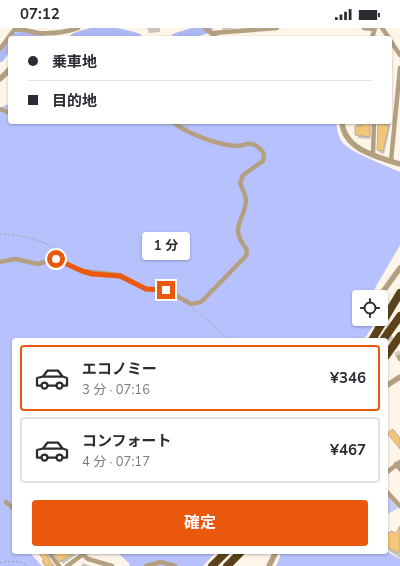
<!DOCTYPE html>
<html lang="ja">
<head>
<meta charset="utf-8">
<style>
  :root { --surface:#fff; --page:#f7f7f7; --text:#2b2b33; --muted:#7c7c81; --line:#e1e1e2; --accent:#ea580c }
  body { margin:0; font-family:"Nunito Sans","Noto Sans JP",sans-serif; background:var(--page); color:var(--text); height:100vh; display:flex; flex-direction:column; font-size:15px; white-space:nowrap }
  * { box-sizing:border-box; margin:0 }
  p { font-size:13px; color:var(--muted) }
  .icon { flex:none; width:22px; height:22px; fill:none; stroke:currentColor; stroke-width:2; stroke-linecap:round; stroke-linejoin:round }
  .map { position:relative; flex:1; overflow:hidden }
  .drawer { position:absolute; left:12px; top:310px; width:376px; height:216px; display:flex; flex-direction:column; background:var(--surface); border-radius:4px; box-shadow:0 1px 3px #0004 }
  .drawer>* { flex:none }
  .guide { position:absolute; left:8px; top:8px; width:384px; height:88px; border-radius:4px; box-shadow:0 1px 3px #0004; display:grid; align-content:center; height:88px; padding:0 20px; background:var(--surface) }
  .tools { position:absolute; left:352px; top:262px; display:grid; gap:8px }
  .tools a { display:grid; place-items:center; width:36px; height:36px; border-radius:4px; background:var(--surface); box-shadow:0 1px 3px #0004; font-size:20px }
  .end { position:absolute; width:18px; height:18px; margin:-9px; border:5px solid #ea580c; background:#fff; box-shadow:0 0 0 2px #fff }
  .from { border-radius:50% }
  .bubble { position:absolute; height:28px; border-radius:4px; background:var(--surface); box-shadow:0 1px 3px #0004; font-size:13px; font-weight:700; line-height:28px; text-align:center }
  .guide b { display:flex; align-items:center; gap:14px; height:38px; font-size:15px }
  .guide b+b { border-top:1px solid var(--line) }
  .guide i { width:10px; height:10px; background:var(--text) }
  ul { padding:7px 0 0; list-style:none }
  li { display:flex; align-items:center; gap:12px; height:66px; margin:0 8px 6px; padding:0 12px; border:2px solid var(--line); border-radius:4px }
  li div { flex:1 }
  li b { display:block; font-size:15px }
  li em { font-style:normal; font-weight:700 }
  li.active { border-color:var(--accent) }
  li>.icon { width:36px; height:36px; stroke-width:1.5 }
  .action { display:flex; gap:8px; margin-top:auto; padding:8px 20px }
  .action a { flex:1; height:46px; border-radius:4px; background:var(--accent); color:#fff; font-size:16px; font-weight:700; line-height:46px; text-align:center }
  .status { display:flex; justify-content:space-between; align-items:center; height:28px; padding:0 20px; background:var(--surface); direction:ltr }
  .status svg { height:11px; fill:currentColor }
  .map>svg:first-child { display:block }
  .green { fill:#c3cbf6 }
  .forest { fill:#b7c1fe }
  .shadow { fill:#0003 }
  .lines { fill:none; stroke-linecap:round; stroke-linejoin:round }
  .river { stroke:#adb7f3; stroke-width:10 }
  .building { fill:#f4c479; stroke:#b7afa4 }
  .tertiary-tunnel { stroke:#d2cac0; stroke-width:5.5; stroke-dasharray:5.5 3; stroke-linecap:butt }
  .path { stroke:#a59f96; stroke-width:1; stroke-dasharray:2 2; stroke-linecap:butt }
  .minor { stroke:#b4a081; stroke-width:4.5 }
  .tertiary { stroke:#b4a081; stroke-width:5.5 }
  .motorway { stroke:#5a421b; stroke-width:8 }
  .route { stroke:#ea580c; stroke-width:5 }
</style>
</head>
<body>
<div class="status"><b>07:12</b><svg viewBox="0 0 49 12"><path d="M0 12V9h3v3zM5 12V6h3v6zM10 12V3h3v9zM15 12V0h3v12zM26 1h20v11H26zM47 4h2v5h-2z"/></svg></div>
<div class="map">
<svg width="400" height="538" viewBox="0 0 400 538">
  <rect width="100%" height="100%" fill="#fef5e9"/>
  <polygon class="green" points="386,466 398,480 386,487"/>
  <g class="forest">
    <path d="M10 75V94H336C337 101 338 109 343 115 352 125 387 138 400 144V217L370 269H359V291H371L372 299 364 312H14V524H33L31 526 42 538H0V80Z"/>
    <polygon points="386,523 400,531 400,538 276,538 280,529 281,524"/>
    <polygon points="117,524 216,524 203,538 129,538 130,536"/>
  </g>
  <g class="shadow">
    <polygon points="147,0 160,0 160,4 149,5"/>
    <polygon points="222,0 237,0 223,2"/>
    <polygon points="390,52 392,90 384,126 380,125 378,122 379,97 381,97 381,94 390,94"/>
    <polygon points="356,94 371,94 370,111 358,110"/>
    <polygon points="400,500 400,530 389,523 386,518 386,504 390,507 396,506"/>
    <polygon points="39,524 75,524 76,527 63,536 55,526 50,527 49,532 53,538 46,538 45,532"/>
    <polygon points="83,535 90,538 81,538"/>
  </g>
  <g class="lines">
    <g class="river">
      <polyline points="15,10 26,7 40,10"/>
      <path d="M75 10C100 0 112 3 137 10"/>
      <polyline points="176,10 208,0"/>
      <polyline points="0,29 10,14"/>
    </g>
  </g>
  <g class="building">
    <polygon points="362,94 370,94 370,109 355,107 355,98 362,98"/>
    <polygon points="378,96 389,97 383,123 377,122"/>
    <polygon points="393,401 400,410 400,421 387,405"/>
    <polygon points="400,498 400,521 397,525 386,518 386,503 389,505 391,503 396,505"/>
    <polygon points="38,524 49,524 47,528 54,538 45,538 42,533 44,532"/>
    <polygon points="53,524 75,524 60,534"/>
  </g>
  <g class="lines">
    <polyline class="tertiary-tunnel" points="382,293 399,329"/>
    <g class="path">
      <path d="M0 206C17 206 53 213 62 228"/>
      <polyline points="193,280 210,294 229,312"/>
      <path d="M0 535C9 533 20 532 28 538"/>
    </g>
    <g class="minor">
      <polyline points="205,0 217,10"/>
      <polyline points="364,0 374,1"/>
      <polyline points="382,0 389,10"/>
      <polyline points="213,5 277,0"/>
      <polyline points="372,10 375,0"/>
      <polyline points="390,12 400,27"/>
      <path d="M0 21 14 2C23 0 30 4 39 5 52 6 66 4 78 0"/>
      <polyline points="0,81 10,85"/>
      <polyline points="373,126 374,94"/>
      <polyline points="391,133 400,40"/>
      <path d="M0 234 15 231 38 236 55 231 82 243 120 247 146 261 166 262 191 276 201 274 246 228 247 222C229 198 243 197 246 173 246 167 242 160 240 155L243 147 263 133 264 126C261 121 258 117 252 116 247 115 242 118 237 118 218 117 187 106 173 94"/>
      <polyline points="399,329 400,331"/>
      <polyline points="396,436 400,441"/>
      <polyline points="386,445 400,434"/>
      <polyline points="386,463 400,478"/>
      <polyline points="6,474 14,481"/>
      <polyline points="80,524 88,531 112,538"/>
      <polyline points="51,527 59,538"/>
      <polyline points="67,538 82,527"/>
      <polyline points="146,538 161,534 175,538"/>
    </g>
    <g class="tertiary">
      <polyline points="0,51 10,41"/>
      <path d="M342 94C344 122 378 129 400 136"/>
      <polyline points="379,269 400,240"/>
      <polyline points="386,358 400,349"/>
      <polyline points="269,538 276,524"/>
    </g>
    <g class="motorway">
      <polyline points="372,312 400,265"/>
      <polyline points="383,312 400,288"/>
      <polyline points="386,328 400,308"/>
      <polyline points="212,538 226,524"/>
      <polyline points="227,538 241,524"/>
    </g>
  </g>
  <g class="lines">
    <polyline class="route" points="56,231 82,243 92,246 120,248 146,261 166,262"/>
  </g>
</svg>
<div class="tools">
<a><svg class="icon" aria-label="locate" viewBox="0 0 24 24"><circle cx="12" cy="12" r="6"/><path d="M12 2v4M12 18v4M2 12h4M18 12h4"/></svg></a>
</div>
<i class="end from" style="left:56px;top:231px"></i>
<i class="end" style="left:166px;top:262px"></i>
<div class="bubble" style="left:142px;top:204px;width:48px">1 分</div>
<div class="guide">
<b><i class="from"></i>乗車地</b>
<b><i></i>目的地</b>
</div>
<section class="drawer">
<ul>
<li class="active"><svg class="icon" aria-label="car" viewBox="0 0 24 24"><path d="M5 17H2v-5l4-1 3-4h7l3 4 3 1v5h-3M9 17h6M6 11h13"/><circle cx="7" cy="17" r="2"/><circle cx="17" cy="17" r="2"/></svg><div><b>エコノミー</b><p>3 分 · 07:16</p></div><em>¥346</em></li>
<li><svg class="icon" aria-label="car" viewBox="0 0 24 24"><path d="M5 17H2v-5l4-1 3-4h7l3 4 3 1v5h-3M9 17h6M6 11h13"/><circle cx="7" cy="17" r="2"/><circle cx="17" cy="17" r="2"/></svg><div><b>コンフォート</b><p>4 分 · 07:17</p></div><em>¥467</em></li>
</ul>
<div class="action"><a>確定</a></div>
</section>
</div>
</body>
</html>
